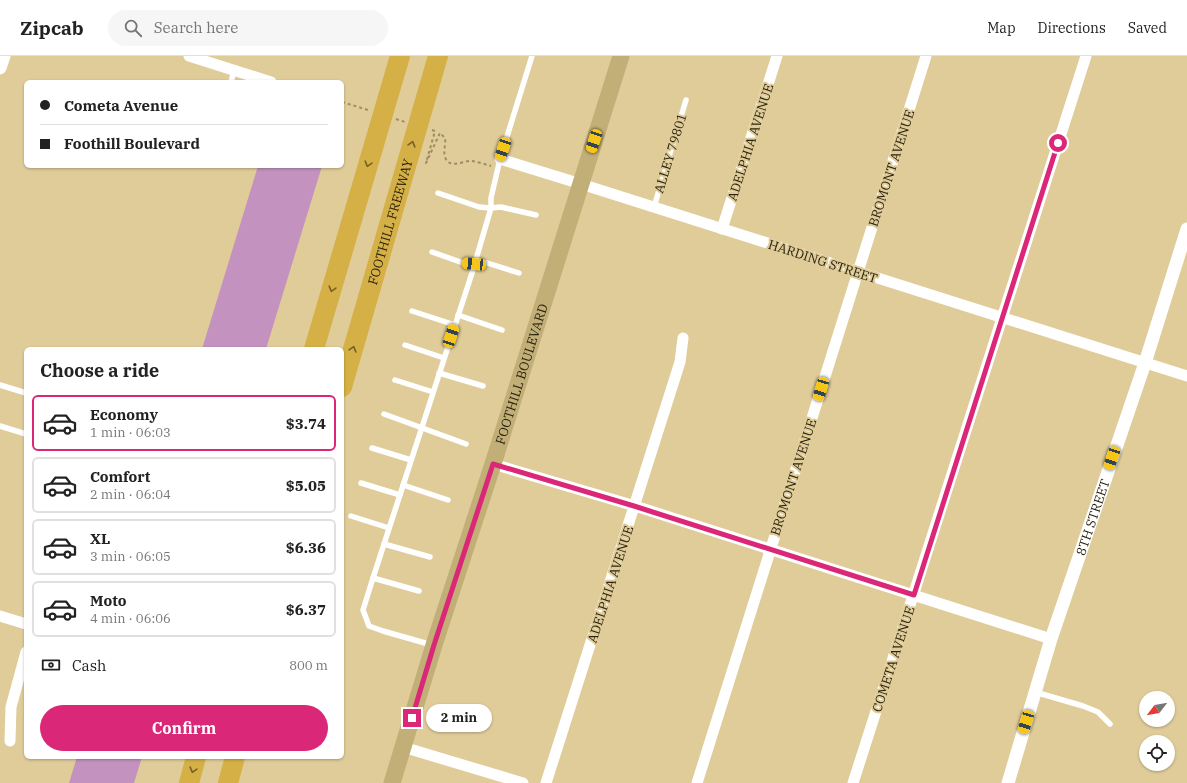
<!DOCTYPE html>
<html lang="en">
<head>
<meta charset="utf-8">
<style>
  :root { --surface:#fff; --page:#f6f6f6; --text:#222; --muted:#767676; --line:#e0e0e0; --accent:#db2777 }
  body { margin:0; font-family:"IBM Plex Serif",serif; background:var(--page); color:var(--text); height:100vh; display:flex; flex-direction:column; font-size:15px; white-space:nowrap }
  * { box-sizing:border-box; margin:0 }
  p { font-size:13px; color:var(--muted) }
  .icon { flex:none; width:22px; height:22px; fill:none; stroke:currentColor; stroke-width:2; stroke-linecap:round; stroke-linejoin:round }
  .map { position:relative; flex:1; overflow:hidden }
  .side { position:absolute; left:24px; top:291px; width:320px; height:412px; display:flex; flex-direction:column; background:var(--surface); border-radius:6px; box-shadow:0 1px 3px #0004 }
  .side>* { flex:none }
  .top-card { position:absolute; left:24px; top:24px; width:320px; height:88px; border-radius:6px; box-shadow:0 1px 3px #0004; display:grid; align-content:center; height:88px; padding:0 16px; background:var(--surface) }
  .needle { width:26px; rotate:239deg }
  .controls { position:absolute; left:1139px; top:635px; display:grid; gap:8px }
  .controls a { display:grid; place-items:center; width:36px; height:36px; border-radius:50%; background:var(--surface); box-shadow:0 1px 3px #0004; font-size:20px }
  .end { position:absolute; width:18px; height:18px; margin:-9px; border:5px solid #db2777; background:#fff; box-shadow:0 0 0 2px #fff }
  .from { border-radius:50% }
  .bubble { position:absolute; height:28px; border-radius:14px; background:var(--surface); box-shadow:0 1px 3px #0004; font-size:13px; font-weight:800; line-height:28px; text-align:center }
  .car { position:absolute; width:12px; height:24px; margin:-12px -6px; border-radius:5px; box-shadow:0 0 3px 1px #0007; background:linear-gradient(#f5c518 24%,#345 0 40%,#f5c518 0 76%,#345 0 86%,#f5c518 0) }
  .top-card b { display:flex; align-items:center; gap:14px; height:38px; font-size:15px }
  .top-card b+b { border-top:1px solid var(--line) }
  .top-card i { width:10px; height:10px; background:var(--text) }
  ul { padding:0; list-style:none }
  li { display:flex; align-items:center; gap:12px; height:56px; margin:0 8px 6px; padding:0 8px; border:2px solid var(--line); border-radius:6px }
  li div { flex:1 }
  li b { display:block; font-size:15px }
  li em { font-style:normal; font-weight:800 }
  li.active { border-color:var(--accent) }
  li>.icon { width:36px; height:36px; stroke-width:1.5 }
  h2 { padding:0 16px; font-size:18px; line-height:48px }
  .pay { display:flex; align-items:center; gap:10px; height:44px; padding:0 16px; font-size:15px }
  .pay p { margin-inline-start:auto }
  .primary-button { display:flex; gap:8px; margin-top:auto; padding:8px 16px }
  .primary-button a { flex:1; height:46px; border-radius:24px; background:var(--accent); color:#fff; font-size:16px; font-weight:800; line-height:46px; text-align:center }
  header { display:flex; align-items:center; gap:24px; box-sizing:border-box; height:56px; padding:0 20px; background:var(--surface); border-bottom:1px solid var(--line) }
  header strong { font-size:19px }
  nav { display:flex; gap:22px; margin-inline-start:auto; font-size:14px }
  .search { width:280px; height:36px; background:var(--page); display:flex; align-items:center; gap:10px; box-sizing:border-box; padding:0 14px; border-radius:22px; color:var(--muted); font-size:15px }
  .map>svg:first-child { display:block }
  .green { fill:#c392be }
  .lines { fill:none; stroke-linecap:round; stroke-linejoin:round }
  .path { stroke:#9c8d65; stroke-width:2; stroke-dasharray:3 3; stroke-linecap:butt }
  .service { stroke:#fff; stroke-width:5.5 }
  .minor { stroke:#fff; stroke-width:11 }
  .tertiary { stroke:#fff; stroke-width:13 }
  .primary { stroke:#c1af77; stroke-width:17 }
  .motorway { stroke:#d4b046; stroke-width:20 }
  .oneway { stroke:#766227 }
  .route { stroke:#db2777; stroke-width:5 }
  .labels { text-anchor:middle; stroke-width:4; stroke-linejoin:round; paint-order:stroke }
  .street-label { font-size:13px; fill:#29220d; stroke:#e0cc99 }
</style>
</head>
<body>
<header>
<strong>Zipcab</strong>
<div class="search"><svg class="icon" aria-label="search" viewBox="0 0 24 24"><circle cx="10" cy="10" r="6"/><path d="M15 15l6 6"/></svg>Search here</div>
<nav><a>Map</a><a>Directions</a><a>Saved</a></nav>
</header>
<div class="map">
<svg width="1187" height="727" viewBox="0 0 1187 727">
  <rect width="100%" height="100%" fill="#e0cc99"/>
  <g class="green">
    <polygon points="258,110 322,110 266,293 202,293"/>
    <polygon points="77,701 142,701 134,727 69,727"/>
  </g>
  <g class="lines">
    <g class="path">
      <polyline points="342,46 368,54"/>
      <polyline points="396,63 405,66"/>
      <path d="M432 74 435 75 426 107 440 77 445 82C446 88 443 95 445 101 449 114 464 104 472 105 478 106 485 108 491 110"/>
    </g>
    <g class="service">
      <polyline points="231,26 234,15"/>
      <polyline points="438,137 479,151 491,152 491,142 500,103 532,0"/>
      <polyline points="654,151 686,44"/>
      <polyline points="432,196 466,208 474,209 484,206 519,217"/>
      <polyline points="412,255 455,269"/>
      <polyline points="458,259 502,274"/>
      <polyline points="405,289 444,302"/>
      <polyline points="439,317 483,330"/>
      <polyline points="395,324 433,336"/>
      <polyline points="0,329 26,337"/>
      <polyline points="384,358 466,388"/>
      <polyline points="0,370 26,378"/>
      <polyline points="372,392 411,404"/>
      <polyline points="361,427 400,439"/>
      <polyline points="403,429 448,444"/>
      <polyline points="351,460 389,472"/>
      <polyline points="384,488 430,501"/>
      <polyline points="373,522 419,535"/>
      <polyline points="432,589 383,575 369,570 363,554 373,522 472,217 491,152 501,151 536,159"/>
      <polyline points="1035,636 1083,650 1098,656 1110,668"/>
    </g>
    <g class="minor">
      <polyline points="189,0 271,26"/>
      <polyline points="500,103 581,128 1187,320"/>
      <polyline points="722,173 777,0"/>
      <polyline points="493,408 635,450 1051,583"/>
      <polyline points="0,560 26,568"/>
      <polyline points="10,685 11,651 26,596"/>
      <polyline points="403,691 523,727"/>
      <polyline points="546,727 680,306 683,282"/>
      <polyline points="697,727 926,0"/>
      <polyline points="853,727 1086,0"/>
    </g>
    <g class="tertiary">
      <polyline points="0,12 4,0"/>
      <path id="s1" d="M1008 727 1051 583 1145 307 1187 173"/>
    </g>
    <path class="primary" id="s2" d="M392 727 434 589 493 408 621 0"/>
    <g class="motorway">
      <polyline points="314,293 400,0"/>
      <path id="s3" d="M342 331 438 0"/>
      <polyline points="189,727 196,701"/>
      <polyline points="228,727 235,701"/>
    </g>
  </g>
  <defs><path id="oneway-chevron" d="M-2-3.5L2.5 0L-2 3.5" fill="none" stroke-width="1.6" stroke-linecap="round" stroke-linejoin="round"/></defs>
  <g class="oneway">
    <use href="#oneway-chevron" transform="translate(412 88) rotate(-74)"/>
    <use href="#oneway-chevron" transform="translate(368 108) rotate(106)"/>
    <use href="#oneway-chevron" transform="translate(332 233) rotate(106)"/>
    <use href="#oneway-chevron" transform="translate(353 293) rotate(-74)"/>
    <use href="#oneway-chevron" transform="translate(193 714) rotate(106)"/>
  </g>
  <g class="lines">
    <polyline class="route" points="412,662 434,589 493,408 634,450 914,539 1058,87"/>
  </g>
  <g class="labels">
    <g class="street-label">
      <text transform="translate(750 86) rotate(-72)" y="5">ADELPHIA AVENUE</text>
      <text transform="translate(670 97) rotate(-73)" y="5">ALLEY 79801</text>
      <text transform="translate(891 112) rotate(-72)" y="5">BROMONT AVENUE</text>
      <text dy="5" stroke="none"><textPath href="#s3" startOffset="172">FOOTHILL FREEWAY</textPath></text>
      <text transform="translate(823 205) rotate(18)" y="5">HARDING STREET</text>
      <text dy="5" stroke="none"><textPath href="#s2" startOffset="429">FOOTHILL BOULEVARD</textPath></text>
      <text transform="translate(793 421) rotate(-72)" y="5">BROMONT AVENUE</text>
      <text dy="5" stroke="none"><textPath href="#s1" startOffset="279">8TH STREET</textPath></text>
      <text transform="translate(610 528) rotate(-72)" y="5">ADELPHIA AVENUE</text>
      <text transform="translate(893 603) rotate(-72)" y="5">COMETA AVENUE</text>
    </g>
  </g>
</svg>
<div class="controls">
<a><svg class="needle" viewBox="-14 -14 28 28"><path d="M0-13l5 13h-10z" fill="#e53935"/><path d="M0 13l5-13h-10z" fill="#767676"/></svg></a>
<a><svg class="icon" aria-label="locate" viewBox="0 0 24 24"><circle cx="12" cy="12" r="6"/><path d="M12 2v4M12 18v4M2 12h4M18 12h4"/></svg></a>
</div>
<i class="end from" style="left:1058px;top:87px"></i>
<i class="end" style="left:412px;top:662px"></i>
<div class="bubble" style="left:426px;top:648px;width:66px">2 min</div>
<i class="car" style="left:594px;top:85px;rotate:198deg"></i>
<i class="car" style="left:503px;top:93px;rotate:198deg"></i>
<i class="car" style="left:474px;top:208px;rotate:275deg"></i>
<i class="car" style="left:451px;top:280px;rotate:18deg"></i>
<i class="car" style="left:821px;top:333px;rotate:197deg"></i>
<i class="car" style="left:1112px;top:402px;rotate:199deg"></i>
<i class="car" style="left:1026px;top:666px;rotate:197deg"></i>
<div class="top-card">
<b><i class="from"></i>Cometa Avenue</b>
<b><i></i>Foothill Boulevard</b>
</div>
<section class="side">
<h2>Choose a ride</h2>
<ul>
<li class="active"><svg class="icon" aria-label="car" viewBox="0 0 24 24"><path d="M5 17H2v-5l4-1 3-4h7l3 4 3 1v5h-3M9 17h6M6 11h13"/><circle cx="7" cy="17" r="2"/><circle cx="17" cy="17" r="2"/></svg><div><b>Economy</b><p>1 min · 06:03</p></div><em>$3.74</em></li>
<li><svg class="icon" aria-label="car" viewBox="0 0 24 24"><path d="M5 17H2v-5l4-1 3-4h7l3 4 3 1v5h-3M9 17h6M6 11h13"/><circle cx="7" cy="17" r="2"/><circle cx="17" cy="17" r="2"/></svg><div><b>Comfort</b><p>2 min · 06:04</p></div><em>$5.05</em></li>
<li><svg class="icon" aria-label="car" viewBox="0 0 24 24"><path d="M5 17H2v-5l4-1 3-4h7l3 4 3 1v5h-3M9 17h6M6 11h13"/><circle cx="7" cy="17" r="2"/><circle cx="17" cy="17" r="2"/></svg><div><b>XL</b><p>3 min · 06:05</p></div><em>$6.36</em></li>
<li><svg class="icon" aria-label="car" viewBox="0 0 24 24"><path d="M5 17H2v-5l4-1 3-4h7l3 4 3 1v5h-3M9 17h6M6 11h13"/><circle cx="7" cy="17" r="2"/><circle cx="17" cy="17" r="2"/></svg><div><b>Moto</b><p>4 min · 06:06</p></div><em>$6.37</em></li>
</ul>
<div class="pay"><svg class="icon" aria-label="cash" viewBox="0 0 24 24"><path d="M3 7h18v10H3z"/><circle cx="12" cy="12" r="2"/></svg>Cash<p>800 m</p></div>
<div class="primary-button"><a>Confirm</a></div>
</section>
</div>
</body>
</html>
